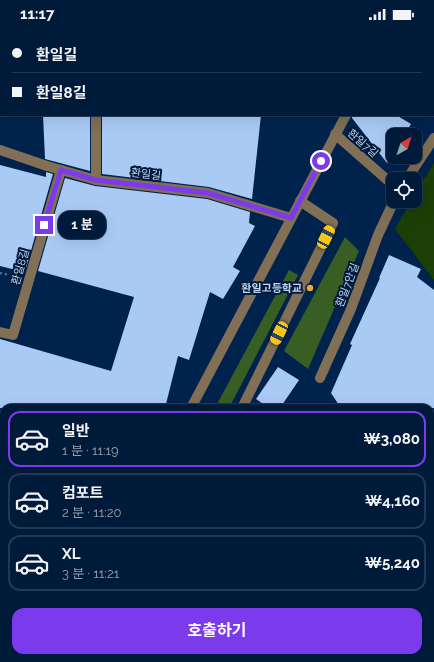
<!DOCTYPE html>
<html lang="ko">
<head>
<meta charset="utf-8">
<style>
  :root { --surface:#001a3a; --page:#0a2342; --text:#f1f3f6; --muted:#95a1af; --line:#223854; --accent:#7c3aed }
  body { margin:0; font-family:Raleway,"Noto Sans KR",sans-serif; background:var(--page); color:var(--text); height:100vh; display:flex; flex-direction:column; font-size:15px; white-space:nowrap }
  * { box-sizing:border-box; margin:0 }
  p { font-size:13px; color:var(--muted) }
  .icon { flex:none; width:22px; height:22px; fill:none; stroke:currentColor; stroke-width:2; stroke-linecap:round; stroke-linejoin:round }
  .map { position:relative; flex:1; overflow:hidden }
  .sheet { position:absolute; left:0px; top:376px; width:434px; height:258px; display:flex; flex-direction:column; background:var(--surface); border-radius:12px 12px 0 0; box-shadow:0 4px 16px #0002,0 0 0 1px var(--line) }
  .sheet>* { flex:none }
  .hud { position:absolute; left:0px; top:0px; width:434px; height:88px; box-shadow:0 4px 16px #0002,0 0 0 1px var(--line); display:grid; align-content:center; height:88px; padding:0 12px; background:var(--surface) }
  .needle { width:26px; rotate:39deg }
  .fabs { position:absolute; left:386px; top:100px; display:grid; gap:8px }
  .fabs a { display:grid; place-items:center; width:36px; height:36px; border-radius:8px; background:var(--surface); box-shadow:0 4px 16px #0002,0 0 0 1px var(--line); font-size:20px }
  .end { position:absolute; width:18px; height:18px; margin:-9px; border:5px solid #7c3aed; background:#fff; box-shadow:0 0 0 2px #fff }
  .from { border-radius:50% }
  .bubble { position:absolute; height:28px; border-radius:12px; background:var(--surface); box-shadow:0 4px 16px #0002,0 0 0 1px var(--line); font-size:13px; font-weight:700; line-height:28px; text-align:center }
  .car { position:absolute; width:12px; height:24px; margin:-12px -6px; border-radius:5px; box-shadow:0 0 3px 1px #0007; background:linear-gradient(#f5c518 24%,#345 0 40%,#f5c518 0 76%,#345 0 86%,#f5c518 0) }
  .hud b { display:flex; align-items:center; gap:14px; height:38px; font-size:15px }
  .hud b+b { border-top:1px solid var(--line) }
  .hud i { width:10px; height:10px; background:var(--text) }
  ul { padding:7px 0 0; list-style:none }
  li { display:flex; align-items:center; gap:12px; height:56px; margin:0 8px 6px; padding:0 4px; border:2px solid var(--line); border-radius:12px }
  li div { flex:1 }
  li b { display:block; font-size:15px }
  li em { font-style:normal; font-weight:700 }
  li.active { border-color:var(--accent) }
  li>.icon { width:36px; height:36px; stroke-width:1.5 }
  .primary-button { display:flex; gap:8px; margin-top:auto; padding:8px 12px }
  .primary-button a { flex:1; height:46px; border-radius:12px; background:var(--accent); color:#fff; font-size:16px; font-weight:700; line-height:46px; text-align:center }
  .status { display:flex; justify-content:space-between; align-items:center; height:28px; padding:0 20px; background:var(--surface); direction:ltr }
  .status svg { height:11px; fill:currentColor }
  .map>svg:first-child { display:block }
  .green { fill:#1b3f04 }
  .forest { fill:#385e24 }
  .building { fill:#aacaf6 }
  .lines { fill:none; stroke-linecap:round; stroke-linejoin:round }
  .path { stroke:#516e93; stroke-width:2.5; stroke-dasharray:2 3; stroke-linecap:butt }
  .minor { stroke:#816f56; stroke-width:10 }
  .route { stroke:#7c3aed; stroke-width:5 }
  .poi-dot { fill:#eba93a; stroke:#021a3b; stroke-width:1.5 }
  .labels { text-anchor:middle; stroke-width:4; stroke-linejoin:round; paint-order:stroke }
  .street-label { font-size:11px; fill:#bfd4f0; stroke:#021a3b }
  .poi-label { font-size:11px; font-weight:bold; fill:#bfd4f0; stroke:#021a3b; text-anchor:end }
</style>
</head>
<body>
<div class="status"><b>11:17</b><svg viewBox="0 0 49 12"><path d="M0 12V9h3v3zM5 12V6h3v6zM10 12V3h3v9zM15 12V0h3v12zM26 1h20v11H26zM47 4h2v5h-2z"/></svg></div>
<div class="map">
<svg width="434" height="634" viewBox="0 0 434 634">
  <rect width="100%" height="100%" fill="#00234e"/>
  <polygon class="green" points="434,135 434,252 395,201 411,173 415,173 415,166"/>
  <g class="forest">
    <polygon points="345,209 359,223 308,341 284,323"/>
    <polygon points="289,242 298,247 229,380 215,380"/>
    <polygon points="430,470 434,471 434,538 430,542"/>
    <polygon points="128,630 170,630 170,634 127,634"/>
    <polygon points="213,630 320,630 315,634 212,634"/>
  </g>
  <g class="building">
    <polygon points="43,87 90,87 90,143 45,131"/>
    <polygon points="102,87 261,87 252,171 209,159 102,146"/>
    <polygon points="352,87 396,87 411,96 404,107 393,107 393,125 387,135 352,90"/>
    <polygon points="0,137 46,149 46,144 53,146 26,240 21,238 20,243 0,238"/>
    <polygon points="65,150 95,158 207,171 250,184 249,195 255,198 233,239 240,243 223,271 210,264 189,332 178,328 165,380 0,380 0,311 111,343 134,269 38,243"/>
    <polygon points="389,227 421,241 417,249 434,262 434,380 341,380 331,365 352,317 350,316 380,250 379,250"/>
    <polygon points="278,339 299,352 280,380 269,380 256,371"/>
  </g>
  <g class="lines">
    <polyline class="path" points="0,245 9,247"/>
    <g class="minor">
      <polyline points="96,1 96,0"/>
      <polyline points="402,1 403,0"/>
      <polyline points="335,106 393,157"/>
      <polyline points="0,122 47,138 96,152 208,165 291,190"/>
      <polyline points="407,151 434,110"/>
      <polyline points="96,152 96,87"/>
      <polyline points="0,304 13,307 61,142"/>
      <polyline points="320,350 351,281 378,207 394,173"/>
      <polyline points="191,380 346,87"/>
      <polyline points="242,380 333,195 300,173"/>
      <polyline points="0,426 4,427"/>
      <polyline points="0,578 4,579"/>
      <polyline points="96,634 97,630"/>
      <polyline points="180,634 181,630"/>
    </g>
  </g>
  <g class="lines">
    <polyline class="route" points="44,197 61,142 96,152 208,165 291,190 321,133"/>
  </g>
  <circle class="poi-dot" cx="310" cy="260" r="4"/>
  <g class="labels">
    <g class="street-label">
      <text transform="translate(363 115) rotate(41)" y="4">환일7길</text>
      <text transform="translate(146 146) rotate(7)" y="4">환일길</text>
      <text transform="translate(20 239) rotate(-74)" y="4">환일8길</text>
      <text transform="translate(347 257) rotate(-69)" y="4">환일7안길</text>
    </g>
    <g class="poi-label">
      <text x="302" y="264">환일고등학교</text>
    </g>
  </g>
</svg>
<div class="fabs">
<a><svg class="needle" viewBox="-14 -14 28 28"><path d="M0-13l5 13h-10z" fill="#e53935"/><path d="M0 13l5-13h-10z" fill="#95a1af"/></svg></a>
<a><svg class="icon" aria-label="locate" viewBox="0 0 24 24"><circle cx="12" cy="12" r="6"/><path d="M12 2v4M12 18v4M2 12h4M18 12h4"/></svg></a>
</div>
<i class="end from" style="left:321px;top:133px"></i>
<i class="end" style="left:44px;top:197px"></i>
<div class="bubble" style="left:58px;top:183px;width:48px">1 분</div>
<i class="car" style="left:326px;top:209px;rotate:26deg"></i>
<i class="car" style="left:279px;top:305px;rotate:206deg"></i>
<div class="hud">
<b><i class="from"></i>환일길</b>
<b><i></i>환일8길</b>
</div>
<section class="sheet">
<ul>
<li class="active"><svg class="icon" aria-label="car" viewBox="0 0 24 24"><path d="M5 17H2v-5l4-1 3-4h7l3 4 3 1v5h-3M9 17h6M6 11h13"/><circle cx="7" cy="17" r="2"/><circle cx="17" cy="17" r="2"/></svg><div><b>일반</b><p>1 분 · 11:19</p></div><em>₩3,080</em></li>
<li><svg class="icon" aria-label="car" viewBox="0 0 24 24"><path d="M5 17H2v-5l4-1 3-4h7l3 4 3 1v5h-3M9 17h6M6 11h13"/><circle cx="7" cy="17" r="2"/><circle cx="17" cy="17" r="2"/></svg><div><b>컴포트</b><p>2 분 · 11:20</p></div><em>₩4,160</em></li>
<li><svg class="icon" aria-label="car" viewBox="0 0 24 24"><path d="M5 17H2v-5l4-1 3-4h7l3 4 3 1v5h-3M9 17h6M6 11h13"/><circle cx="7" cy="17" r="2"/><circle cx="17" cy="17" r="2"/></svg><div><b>XL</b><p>3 분 · 11:21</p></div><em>₩5,240</em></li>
</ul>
<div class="primary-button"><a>호출하기</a></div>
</section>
</div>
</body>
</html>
